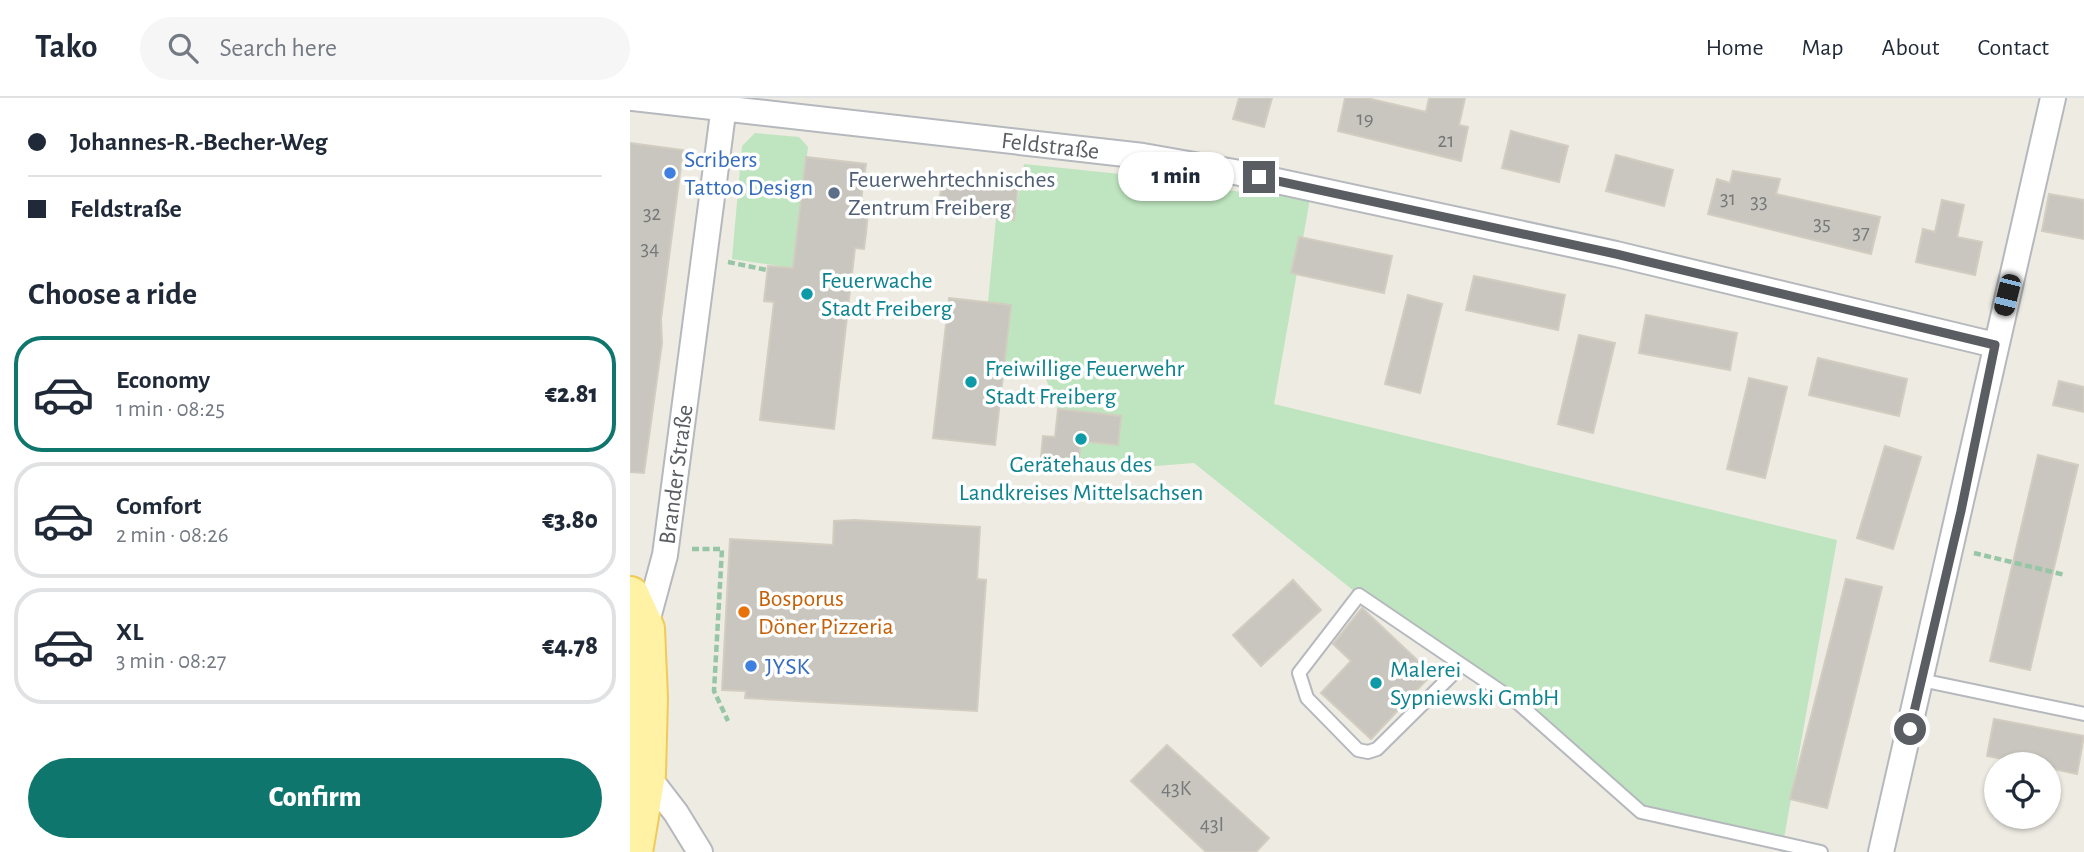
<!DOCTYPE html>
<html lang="en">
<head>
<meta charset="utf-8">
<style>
  :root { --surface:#fff; --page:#f6f6f7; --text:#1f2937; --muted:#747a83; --line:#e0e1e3; --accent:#0f766e }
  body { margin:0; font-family:"Alegreya Sans",sans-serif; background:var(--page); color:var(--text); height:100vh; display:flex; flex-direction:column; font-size:26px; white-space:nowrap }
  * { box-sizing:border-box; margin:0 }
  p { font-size:23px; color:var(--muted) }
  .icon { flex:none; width:38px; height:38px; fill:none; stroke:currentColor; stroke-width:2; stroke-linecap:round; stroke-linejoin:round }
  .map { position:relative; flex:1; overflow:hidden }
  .sheet { display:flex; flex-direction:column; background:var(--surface); width:630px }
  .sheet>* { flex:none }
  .top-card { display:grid; align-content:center; height:154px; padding:0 28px; background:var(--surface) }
  .buttons { position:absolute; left:1354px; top:654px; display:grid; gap:14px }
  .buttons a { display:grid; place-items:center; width:77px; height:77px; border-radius:50%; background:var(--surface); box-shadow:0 2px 5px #0004; font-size:35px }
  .end { position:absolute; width:32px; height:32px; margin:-16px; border:9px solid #5a5e63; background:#fff; box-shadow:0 0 0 4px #fff }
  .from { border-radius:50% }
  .bubble { position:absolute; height:49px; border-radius:24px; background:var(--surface); box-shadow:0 2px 5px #0004; font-size:23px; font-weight:800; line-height:49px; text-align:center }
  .car { position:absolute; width:21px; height:42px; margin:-21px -10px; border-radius:9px; box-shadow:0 0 5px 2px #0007; background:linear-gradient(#222 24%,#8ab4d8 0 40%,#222 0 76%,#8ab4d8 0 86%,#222 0) }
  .top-card b { display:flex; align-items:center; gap:24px; height:66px; font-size:26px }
  .top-card b+b { border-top:2px solid var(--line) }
  .top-card i { width:18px; height:18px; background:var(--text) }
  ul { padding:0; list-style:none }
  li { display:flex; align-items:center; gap:21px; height:116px; margin:0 14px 10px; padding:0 14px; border:4px solid var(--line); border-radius:28px }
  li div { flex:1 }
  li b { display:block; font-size:26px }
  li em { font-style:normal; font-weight:800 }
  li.active { border-color:var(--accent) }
  li>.icon { width:63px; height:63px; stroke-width:1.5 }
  h2 { padding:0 28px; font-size:32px; line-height:84px }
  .cta { display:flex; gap:14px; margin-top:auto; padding:14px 28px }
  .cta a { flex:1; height:80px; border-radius:42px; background:var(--accent); color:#fff; font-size:28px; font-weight:800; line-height:80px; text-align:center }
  header { display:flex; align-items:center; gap:42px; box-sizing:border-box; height:98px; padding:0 35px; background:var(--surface); border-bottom:2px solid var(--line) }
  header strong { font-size:33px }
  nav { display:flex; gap:38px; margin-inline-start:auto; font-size:24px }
  .search { width:490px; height:63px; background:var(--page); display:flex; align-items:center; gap:18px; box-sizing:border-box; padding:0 24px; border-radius:38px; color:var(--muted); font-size:26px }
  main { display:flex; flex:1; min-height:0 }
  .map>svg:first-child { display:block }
  .green { fill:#bee5bf }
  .building { fill:#c8c6bf; stroke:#d2cdc0; stroke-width:2 }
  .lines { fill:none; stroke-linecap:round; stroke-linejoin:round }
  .lane-casing { stroke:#b5b8bd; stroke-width:16 }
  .street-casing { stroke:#b5b8bd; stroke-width:28 }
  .primary-casing { stroke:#f1ca57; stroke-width:42 }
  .path { stroke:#97c6a6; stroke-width:4.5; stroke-dasharray:7 3.5; stroke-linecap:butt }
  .lane { stroke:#fff; stroke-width:12 }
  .street { stroke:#fff; stroke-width:24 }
  .primary { stroke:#fff2a5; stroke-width:38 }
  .route { stroke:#5a5e63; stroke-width:9 }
  .shop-dot { fill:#3f7fe0; stroke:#fff; stroke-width:2.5 }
  .service-dot { fill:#5c6f8a; stroke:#fff; stroke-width:2.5 }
  .culture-dot { fill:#0f9aa8; stroke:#fff; stroke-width:2.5 }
  .food-dot { fill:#e8710a; stroke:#fff; stroke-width:2.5 }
  .labels { text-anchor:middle; stroke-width:7; stroke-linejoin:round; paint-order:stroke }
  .number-label { font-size:21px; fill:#76787a }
  .street-label { font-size:24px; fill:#5a5e63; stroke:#fff }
  .shop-label { font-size:24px; fill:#366cbe; stroke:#fff; text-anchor:start }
  .service-label { font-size:24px; fill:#4e5e75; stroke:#fff; text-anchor:start }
  .culture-label { font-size:24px; fill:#0d838f; stroke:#fff; text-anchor:start }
  .food-label { font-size:24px; fill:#c56008; stroke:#fff; text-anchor:start }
</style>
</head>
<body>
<header>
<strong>Tako</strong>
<div class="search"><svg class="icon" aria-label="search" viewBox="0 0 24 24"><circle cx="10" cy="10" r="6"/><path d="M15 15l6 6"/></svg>Search here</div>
<nav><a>Home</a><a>Map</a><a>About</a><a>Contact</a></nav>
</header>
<main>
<section class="sheet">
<div class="top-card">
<b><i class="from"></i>Johannes-R.-Becher-Weg</b>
<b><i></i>Feldstraße</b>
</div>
<h2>Choose a ride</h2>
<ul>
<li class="active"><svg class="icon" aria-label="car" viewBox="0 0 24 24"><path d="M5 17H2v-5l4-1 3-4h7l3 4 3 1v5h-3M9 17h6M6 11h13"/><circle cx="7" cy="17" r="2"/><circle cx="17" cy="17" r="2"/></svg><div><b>Economy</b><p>1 min · 08:25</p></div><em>€2.81</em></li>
<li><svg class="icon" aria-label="car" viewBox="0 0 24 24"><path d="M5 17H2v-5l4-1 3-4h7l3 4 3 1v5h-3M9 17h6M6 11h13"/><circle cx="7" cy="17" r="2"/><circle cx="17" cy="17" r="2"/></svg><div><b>Comfort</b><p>2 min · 08:26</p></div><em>€3.80</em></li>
<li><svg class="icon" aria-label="car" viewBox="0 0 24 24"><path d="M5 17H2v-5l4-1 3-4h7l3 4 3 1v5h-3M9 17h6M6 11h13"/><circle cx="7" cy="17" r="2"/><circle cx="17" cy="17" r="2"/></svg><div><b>XL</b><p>3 min · 08:27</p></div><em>€4.78</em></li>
</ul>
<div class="cta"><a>Confirm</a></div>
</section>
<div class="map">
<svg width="1454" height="754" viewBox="0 0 1454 754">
  <rect width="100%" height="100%" fill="#edebe2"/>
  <g class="green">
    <polygon points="125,35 169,39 178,49 163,170 102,161 112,48"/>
    <polygon points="394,66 490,76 625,96 629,79 682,89 644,306 1207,442 1153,746 1011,714 888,605 729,497 564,365 447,374 451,343 488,347 491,319 428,311 412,271 375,263 381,207 358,204 366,120 384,122"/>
  </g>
  <g class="building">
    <polygon points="609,0 642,0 634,29 603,21"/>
    <polygon points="715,0 737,0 796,14 799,0 835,0 829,27 838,29 831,63 708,33"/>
    <polygon points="881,33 938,48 929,84 872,70"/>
    <polygon points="0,45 53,52 31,221 32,245 14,375 0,374"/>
    <polygon points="986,57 1043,72 1034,108 976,93"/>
    <polygon points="176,59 236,66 231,103 239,104 236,135 234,151 225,150 204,331 130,322 144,204 134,203 138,168 163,170"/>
    <polygon points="1103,73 1150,81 1146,96 1250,119 1241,156 1078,116 1087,81 1100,85"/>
    <polygon points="312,80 388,89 384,122 349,118 349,112 309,109"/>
    <polygon points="1419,96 1454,102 1454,141 1412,133"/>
    <polygon points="1312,102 1334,107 1327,139 1352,144 1345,177 1286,164 1293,131 1305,134"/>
    <polygon points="669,139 762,158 754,195 661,175"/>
    <polygon points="844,178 935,197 928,232 836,212"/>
    <polygon points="778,197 812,206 790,295 755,286"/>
    <polygon points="319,200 381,207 365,347 303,340"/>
    <polygon points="1016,217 1107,235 1100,272 1009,255"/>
    <polygon points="949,237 985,245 963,335 928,326"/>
    <polygon points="1188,260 1277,281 1269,318 1179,297"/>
    <polygon points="1119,280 1157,289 1135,380 1097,371"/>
    <polygon points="1429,283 1454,289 1454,314 1423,307"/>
    <polygon points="428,311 491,318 488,347 451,343 447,374 410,370 413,338 425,339"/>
    <polygon points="1255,348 1291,359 1263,451 1227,440"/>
    <polygon points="1408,357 1448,367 1400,572 1360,563"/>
    <polygon points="224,422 350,429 347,481 356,482 347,613 115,600 116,593 92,592 100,441 203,447 204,423"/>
    <polygon points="1216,481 1252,489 1197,710 1160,701"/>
    <polygon points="663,482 691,512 631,568 603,537"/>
    <polygon points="732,510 802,576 741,641 691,595 721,563 703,546"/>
    <polygon points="1364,621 1454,638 1447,676 1419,670 1419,667 1401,667 1357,658"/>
    <polygon points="537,647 639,740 626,754 576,754 501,683"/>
  </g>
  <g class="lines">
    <g class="lane-casing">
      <g id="lane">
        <polyline points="832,567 747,651 738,654 728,652 677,600 669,575 729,497 888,605 1011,714 1191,754"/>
        <polyline points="1291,582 1454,616"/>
      </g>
    </g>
    <g class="street-casing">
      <g id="street">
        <path id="s1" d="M3 0 513 58 610 75 986 156 1365 247"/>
        <path id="s2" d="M15 531 35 457 95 0"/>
        <polyline points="16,676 46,715 70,754"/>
        <polyline points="1251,754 1423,0"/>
      </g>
    </g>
    <g class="primary-casing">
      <polyline id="primary" points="0,498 15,531 18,600 16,676 3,754"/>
    </g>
    <g class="path">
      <polyline points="98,164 137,172"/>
      <polyline points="62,451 92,451 84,593 98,623"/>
      <polyline points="1344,455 1435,477"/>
    </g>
    <use href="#lane" class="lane"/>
    <use href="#street" class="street"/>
    <use href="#primary" class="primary"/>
  </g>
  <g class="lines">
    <polyline class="route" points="629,79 986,156 1365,247 1331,413 1280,631"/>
  </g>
  <g class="shop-dot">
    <circle cx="40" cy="75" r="7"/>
    <circle cx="121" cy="568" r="7"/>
  </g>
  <circle class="service-dot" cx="204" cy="95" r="7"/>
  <g class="culture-dot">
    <circle cx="177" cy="196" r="7"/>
    <circle cx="341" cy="284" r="7"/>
    <circle cx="451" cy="341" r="7"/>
    <circle cx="746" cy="585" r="7"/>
  </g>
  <circle class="food-dot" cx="114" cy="514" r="7"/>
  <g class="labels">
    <g class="number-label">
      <text x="735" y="27">19</text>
      <text x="816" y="49">21</text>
      <text x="1098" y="107">31</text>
      <text x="1129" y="110">33</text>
      <text x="22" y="122">32</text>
      <text x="1192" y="132">35</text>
      <text x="1231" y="141">37</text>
      <text x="20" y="157">34</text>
      <text x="546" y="697">43K</text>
      <text x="582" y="733">43I</text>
    </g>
    <g class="street-label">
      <text dy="8" stroke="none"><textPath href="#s1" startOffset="420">Feldstraße</textPath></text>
      <text dy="8" stroke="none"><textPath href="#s2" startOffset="158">Brander Straße</textPath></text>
    </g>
    <g class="shop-label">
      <text x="54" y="69">Scribers<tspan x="54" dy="28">Tattoo Design</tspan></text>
      <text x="135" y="576">JYSK</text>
    </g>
    <g class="service-label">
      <text x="218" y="89">Feuerwehrtechnisches<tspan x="218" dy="28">Zentrum Freiberg</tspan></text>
    </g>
    <g class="culture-label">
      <text x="191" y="190">Feuerwache<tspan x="191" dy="28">Stadt Freiberg</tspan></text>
      <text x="355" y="278">Freiwillige Feuerwehr<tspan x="355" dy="28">Stadt Freiberg</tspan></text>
      <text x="451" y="374" text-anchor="middle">Gerätehaus des<tspan x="451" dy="28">Landkreises Mittelsachsen</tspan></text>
      <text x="760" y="579">Malerei<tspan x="760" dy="28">Sypniewski GmbH</tspan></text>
    </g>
    <g class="food-label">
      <text x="128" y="508">Bosporus<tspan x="128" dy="28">Döner Pizzeria</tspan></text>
    </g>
  </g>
</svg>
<div class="buttons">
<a><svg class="icon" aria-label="locate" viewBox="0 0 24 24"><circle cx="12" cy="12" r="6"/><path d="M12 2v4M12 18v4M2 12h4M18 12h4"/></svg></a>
</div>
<i class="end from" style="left:1280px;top:631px"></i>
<i class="end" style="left:629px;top:79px"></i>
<div class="bubble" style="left:488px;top:54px;width:116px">1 min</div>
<i class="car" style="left:1377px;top:197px;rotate:194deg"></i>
</div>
</main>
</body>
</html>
